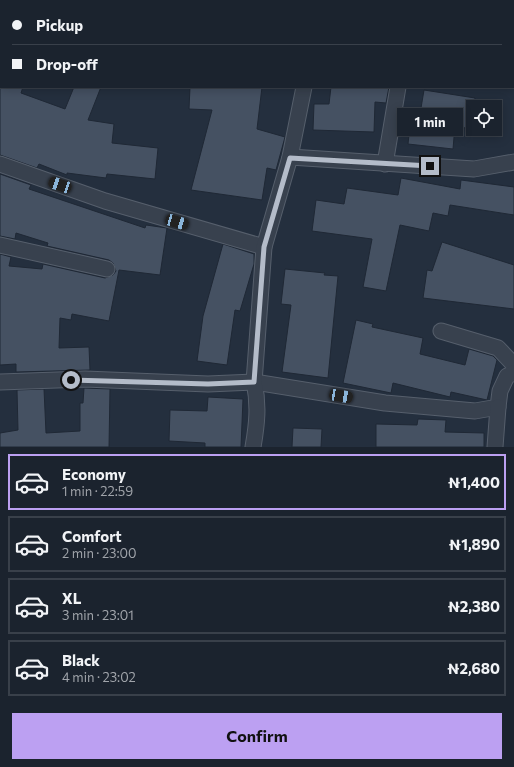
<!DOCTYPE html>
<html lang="en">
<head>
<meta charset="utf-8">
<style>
  :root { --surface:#1b232e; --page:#242b36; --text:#f1f3f6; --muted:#a0a4aa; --line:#39404a; --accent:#bca0f2 }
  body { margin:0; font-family:Commissioner,sans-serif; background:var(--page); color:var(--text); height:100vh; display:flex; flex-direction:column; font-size:15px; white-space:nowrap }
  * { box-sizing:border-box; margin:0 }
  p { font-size:13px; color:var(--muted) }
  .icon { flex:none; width:22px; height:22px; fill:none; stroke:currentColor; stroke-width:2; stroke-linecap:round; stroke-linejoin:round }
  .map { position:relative; height:447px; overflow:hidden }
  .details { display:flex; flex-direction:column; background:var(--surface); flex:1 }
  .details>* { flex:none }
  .banner { position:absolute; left:0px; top:0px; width:514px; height:88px; box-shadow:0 2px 10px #0003,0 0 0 1px var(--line); display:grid; align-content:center; height:88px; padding:0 12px; background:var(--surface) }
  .controls { position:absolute; left:466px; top:100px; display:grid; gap:8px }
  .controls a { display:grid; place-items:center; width:36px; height:36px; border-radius:0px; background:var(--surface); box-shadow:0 2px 10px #0003,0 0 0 1px var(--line); font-size:20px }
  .end { position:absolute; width:18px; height:18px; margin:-9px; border:5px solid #b4bcc9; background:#111; box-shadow:0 0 0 2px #111 }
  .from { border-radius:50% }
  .bubble { position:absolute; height:28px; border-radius:0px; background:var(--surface); box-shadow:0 2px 10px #0003,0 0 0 1px var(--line); font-size:13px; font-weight:700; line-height:28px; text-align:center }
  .car { position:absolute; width:12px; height:24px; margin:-12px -6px; border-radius:5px; box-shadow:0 0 3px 1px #0007; background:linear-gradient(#222 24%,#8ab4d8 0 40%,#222 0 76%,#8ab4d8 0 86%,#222 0) }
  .banner b { display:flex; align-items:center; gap:14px; height:38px; font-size:15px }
  .banner b+b { border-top:1px solid var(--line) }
  .banner i { width:10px; height:10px; background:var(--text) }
  ul { padding:7px 0 0; list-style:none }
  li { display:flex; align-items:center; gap:12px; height:56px; margin:0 8px 6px; padding:0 4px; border:2px solid var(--line); border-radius:0px }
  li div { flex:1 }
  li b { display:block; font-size:15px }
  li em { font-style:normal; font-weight:700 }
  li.active { border-color:var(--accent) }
  li>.icon { width:36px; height:36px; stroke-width:1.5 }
  .primary-button { display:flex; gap:8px; margin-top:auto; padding:8px 12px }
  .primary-button a { flex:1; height:46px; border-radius:0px; background:var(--accent); color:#111; font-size:16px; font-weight:700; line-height:46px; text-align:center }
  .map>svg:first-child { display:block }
  .building { fill:#455162; stroke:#1f2835 }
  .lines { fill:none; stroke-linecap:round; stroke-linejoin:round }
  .street-casing { stroke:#565f6c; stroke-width:17 }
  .street { stroke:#38414e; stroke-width:15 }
  .route { stroke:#b4bcc9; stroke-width:5 }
</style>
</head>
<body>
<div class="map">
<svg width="514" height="447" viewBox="0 0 514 447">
  <rect width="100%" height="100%" fill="#242f3e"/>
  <g class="building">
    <polygon points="0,87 23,87 21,93 65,109 74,87 101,87 88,120 114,124 112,143 158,148 155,179 107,174 106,178 67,173 67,175 39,164 37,168 0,155"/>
    <polygon points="190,87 262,87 257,129 285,137 276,170 267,168 262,200 191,190 212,110 189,109"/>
    <polygon points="331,87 389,87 386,103 375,102 374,132 313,130 314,104 329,104"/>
    <polygon points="424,90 475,98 471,129 455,126 453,149 408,144 410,125 418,126"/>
    <polygon points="0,174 31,185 29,189 145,228 146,225 167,228 160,275 119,270 109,321 72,314 71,320 60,318 59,348 89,347 90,370 16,372 16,364 0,365 0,254 11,257 9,266 42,269 43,264 105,278 113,275 116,271 113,263 109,260 47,246 48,243 16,233 15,239 0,236"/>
    <polygon points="401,178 460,189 461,180 514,187 514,215 450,205 448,216 433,213 429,231 400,225 386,291 363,287 372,239 312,231 316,200 344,204 347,188 398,195"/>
    <polygon points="442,242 514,265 514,309 423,298 427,270 432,271"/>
    <polygon points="223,244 254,254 254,264 240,311 235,310 227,365 197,361 203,316"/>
    <polygon points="285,269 325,273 324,275 338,276 328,378 282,372 291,305 281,304"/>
    <polygon points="356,320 373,324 372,327 423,338 420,354 465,365 469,349 493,356 497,360 487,400 451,392 450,397 393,383 391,393 343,383"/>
    <polygon points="84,388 110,389 109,447 0,447 0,433 18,430 17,390 44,389 46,433 80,431 80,403 83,403"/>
    <polygon points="208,397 243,399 241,447 205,447 205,443 169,441 170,410 207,411"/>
    <polygon points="418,419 446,420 445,432 484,433 484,447 376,447 376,424 417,425"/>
    <polygon points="293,428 322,429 321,447 292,447"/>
  </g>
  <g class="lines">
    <g class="street-casing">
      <g id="street">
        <polyline points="229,0 232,1"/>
        <polyline points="324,1 324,0"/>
        <polyline points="419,1 420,0"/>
        <polyline points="290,157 474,169 514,162"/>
        <polyline points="0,164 105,201 264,247"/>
        <polyline points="385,164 398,87"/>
        <polyline points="0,245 107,269"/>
        <polyline points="441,331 498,348 514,365"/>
        <polyline points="0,382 85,379 208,384 254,382 385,403 475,411 498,407 500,391 507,376 514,373"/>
        <path d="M253 447C257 424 259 405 254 382L264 247 290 157 304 87"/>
        <polyline points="495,447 498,407"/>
      </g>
    </g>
    <use href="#street" class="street"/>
  </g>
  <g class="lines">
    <polyline class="route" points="71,380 208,384 254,382 264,247 290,158 430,166"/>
  </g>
</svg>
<div class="controls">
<a><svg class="icon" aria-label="locate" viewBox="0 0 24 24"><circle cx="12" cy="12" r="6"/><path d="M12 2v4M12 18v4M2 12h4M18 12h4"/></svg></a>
</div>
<i class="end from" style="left:71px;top:380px"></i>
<i class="end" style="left:430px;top:166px"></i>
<div class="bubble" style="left:397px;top:108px;width:66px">1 min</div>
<i class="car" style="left:60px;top:185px;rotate:289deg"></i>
<i class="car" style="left:177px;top:222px;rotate:106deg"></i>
<i class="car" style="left:341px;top:396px;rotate:99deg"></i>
<div class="banner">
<b><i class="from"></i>Pickup</b>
<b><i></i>Drop-off</b>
</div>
</div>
<section class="details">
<ul>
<li class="active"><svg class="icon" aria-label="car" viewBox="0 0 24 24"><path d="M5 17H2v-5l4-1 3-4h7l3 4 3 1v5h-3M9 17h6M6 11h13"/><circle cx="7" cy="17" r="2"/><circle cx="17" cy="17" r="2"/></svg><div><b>Economy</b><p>1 min · 22:59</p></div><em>₦1,400</em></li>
<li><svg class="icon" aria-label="car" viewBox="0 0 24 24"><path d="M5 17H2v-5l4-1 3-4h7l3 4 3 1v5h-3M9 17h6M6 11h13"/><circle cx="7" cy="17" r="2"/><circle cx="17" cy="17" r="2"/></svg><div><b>Comfort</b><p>2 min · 23:00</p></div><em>₦1,890</em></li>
<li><svg class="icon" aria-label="car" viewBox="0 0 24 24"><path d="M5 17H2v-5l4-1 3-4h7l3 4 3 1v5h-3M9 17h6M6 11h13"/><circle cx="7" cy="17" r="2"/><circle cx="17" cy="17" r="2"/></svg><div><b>XL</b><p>3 min · 23:01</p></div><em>₦2,380</em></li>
<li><svg class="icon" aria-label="car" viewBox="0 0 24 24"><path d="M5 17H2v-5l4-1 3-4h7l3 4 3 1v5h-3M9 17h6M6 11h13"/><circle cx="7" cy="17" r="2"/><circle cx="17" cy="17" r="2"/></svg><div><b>Black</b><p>4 min · 23:02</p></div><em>₦2,680</em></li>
</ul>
<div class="primary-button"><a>Confirm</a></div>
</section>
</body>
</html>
